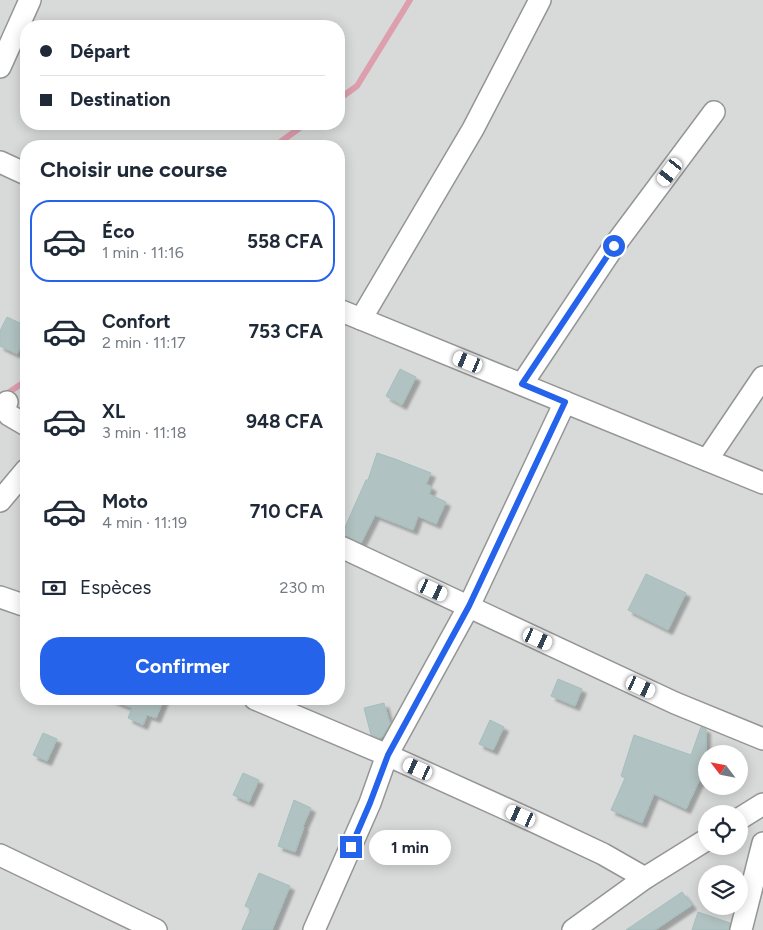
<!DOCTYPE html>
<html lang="fr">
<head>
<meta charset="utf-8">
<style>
  :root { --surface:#fff; --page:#f6f6f7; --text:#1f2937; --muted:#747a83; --line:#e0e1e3; --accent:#2563eb }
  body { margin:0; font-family:Figtree,sans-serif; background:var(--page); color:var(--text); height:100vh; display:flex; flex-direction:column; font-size:19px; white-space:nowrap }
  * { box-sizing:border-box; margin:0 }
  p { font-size:16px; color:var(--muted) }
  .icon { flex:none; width:28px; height:28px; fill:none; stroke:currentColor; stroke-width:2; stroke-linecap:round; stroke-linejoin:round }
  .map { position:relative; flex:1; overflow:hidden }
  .side { position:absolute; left:20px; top:140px; width:325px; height:565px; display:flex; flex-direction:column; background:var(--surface); border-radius:20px; box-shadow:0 2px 12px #0003 }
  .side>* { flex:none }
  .guide { position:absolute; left:20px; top:20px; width:325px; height:110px; border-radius:20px; box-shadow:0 2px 12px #0003; display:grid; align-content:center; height:110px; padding:0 20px; background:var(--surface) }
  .needle { width:32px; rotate:302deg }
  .buttons { position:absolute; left:698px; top:745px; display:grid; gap:10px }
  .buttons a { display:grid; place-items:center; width:50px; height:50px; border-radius:50%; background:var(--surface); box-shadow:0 2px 12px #0003; font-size:25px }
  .end { position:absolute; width:22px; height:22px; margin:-11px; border:6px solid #2563eb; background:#fff; box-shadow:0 0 0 2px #fff }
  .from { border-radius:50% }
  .bubble { position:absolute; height:35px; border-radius:18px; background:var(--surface); box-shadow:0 2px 12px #0003; font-size:16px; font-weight:700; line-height:35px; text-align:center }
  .car { position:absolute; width:15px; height:30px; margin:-15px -8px; border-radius:6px; box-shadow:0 0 4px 1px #0007; background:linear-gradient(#fff 24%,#345 0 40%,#fff 0 76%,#345 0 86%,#fff 0) }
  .guide b { display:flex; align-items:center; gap:18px; height:48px; font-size:19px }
  .guide b+b { border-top:1px solid var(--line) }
  .guide i { width:12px; height:12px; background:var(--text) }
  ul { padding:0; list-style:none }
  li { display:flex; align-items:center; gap:15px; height:82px; margin:0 10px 8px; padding:0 10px; border:2px solid transparent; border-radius:20px }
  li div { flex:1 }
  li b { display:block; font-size:19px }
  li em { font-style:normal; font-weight:700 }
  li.current { border-color:var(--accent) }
  li>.icon { width:45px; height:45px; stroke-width:1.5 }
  h2 { padding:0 20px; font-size:22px; line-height:60px }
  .pay { display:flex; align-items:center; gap:12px; height:55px; padding:0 20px; font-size:19px }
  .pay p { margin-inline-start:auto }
  .button { display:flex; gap:10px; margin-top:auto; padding:10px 20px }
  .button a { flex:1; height:58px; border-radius:20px; background:var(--accent); color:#fff; font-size:20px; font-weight:700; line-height:58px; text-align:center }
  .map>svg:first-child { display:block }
  .residential { fill:#d8d9d9; fill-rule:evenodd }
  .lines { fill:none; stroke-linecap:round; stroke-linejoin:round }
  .stream { stroke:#dd9eae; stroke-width:6 }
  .building { fill:#b0c2c1; stroke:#a2bfbe; filter:url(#shadow) }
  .street-casing { stroke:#959595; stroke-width:24 }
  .street { stroke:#fff; stroke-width:21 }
  .route { stroke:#2563eb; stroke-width:6 }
</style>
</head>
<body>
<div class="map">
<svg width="763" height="930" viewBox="0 0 763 930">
  <defs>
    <filter id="shadow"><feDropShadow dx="4.5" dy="4.5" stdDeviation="1" flood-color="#0004"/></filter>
  </defs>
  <rect width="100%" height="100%" fill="#e0ebed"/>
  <path class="residential" d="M0 0H763V930H0ZM26 26H339V124H26ZM26 146H339V699H26ZM706 754H739V786H706ZM706 814H739V846H706ZM706 874H739V906H706Z"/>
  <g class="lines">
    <g class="stream">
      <polyline points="339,99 357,86 410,0"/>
      <polyline points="275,146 305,124"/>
      <polyline points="3,396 26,381"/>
    </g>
  </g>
  <g class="building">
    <polygon points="7,317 26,326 26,334 17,354 0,346 0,331"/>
    <polygon points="400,369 416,377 402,405 386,396"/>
    <polygon points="377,453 395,459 431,473 426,484 432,487 429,494 446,502 436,524 418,516 413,530 375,515 361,543 342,534 366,480 368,480"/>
    <polygon points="646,574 686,593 668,630 628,610"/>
    <polygon points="558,679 582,689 575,706 551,696"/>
    <polygon points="110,699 164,699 156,718 147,715 143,725 128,718 132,708"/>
    <polygon points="384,703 390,724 382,737 379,738 371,735 364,708"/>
    <polygon points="490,720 504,727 493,750 479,744"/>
    <polygon points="701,727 706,729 706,783 699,781 686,809 654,794 642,823 611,810 625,778 621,776 634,735 691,755"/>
    <polygon points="43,733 57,739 47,761 33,755"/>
    <polygon points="243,773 259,780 249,802 233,795"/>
    <polygon points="294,800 311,808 303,826 304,827 295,852 278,846"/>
    <polygon points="259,873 290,886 272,930 242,930 251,909 245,906"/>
    <polygon points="682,892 692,905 655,930 626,930"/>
    <polygon points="698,912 730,923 729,930 692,930"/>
  </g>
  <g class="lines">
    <g class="street-casing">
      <g id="street">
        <polyline points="0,67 30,0"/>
        <polyline points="0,162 26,174"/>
        <polyline points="339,310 763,483"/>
        <polyline points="361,319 473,129 540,0"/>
        <polyline points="522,384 614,246 714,112"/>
        <polyline points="7,402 4,408 9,415 26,425"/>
        <polyline points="707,460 763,377"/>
        <polyline points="0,501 26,470"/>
        <polyline points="339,546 675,703 763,739"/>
        <polyline points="0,597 26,606"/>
        <polyline points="255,699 387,755 535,822 603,854 645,878"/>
        <polyline points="739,819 763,804"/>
        <polyline points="0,855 156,930"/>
        <polyline points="314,930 370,803 387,755 469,606 565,402"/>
        <polyline points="573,930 645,878 706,840"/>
        <polyline points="741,930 763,843"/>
      </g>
    </g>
    <use href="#street" class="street"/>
  </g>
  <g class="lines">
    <polyline class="route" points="351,847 370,803 388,755 469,606 565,402 522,384 614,246"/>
  </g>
</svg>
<div class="buttons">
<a><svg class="needle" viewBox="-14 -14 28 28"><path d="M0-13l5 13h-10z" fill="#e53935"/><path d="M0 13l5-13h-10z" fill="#747a83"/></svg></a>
<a><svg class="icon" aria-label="locate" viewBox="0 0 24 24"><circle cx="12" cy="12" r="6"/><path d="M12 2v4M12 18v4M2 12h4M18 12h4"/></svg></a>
<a><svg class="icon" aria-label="layers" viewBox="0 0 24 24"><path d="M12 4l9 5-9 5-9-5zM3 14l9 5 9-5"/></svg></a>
</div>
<i class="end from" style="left:614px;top:246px"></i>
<i class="end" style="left:351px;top:847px"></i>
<div class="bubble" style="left:369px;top:830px;width:82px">1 min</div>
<i class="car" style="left:670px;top:172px;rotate:217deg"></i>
<i class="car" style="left:468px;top:362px;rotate:292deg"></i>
<i class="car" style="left:433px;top:590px;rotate:115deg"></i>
<i class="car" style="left:538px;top:639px;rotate:115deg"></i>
<i class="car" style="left:641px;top:687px;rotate:115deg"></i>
<i class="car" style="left:418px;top:769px;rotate:295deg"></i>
<i class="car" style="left:521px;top:816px;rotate:294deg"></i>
<div class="guide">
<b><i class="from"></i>Départ</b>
<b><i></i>Destination</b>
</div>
<section class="side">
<h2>Choisir une course</h2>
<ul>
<li class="current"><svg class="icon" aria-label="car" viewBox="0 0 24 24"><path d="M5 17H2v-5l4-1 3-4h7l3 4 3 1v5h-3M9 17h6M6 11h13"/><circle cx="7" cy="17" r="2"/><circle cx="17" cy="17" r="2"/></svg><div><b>Éco</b><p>1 min · 11:16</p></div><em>558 CFA</em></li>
<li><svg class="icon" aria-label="car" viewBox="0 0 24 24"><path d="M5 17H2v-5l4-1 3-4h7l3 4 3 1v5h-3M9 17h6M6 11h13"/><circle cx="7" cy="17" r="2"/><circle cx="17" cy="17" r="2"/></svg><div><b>Confort</b><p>2 min · 11:17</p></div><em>753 CFA</em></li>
<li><svg class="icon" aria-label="car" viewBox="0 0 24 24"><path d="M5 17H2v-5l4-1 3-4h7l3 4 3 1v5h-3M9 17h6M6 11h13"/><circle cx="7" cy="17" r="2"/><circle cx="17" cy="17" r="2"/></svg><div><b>XL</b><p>3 min · 11:18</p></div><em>948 CFA</em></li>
<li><svg class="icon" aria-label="car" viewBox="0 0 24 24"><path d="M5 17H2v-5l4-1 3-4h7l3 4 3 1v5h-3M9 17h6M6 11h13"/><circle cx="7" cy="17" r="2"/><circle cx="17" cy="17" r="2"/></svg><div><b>Moto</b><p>4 min · 11:19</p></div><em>710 CFA</em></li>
</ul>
<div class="pay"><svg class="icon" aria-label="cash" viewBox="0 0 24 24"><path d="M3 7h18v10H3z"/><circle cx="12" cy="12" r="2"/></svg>Espèces<p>230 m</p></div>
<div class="button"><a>Confirmer</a></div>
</section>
</div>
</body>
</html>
